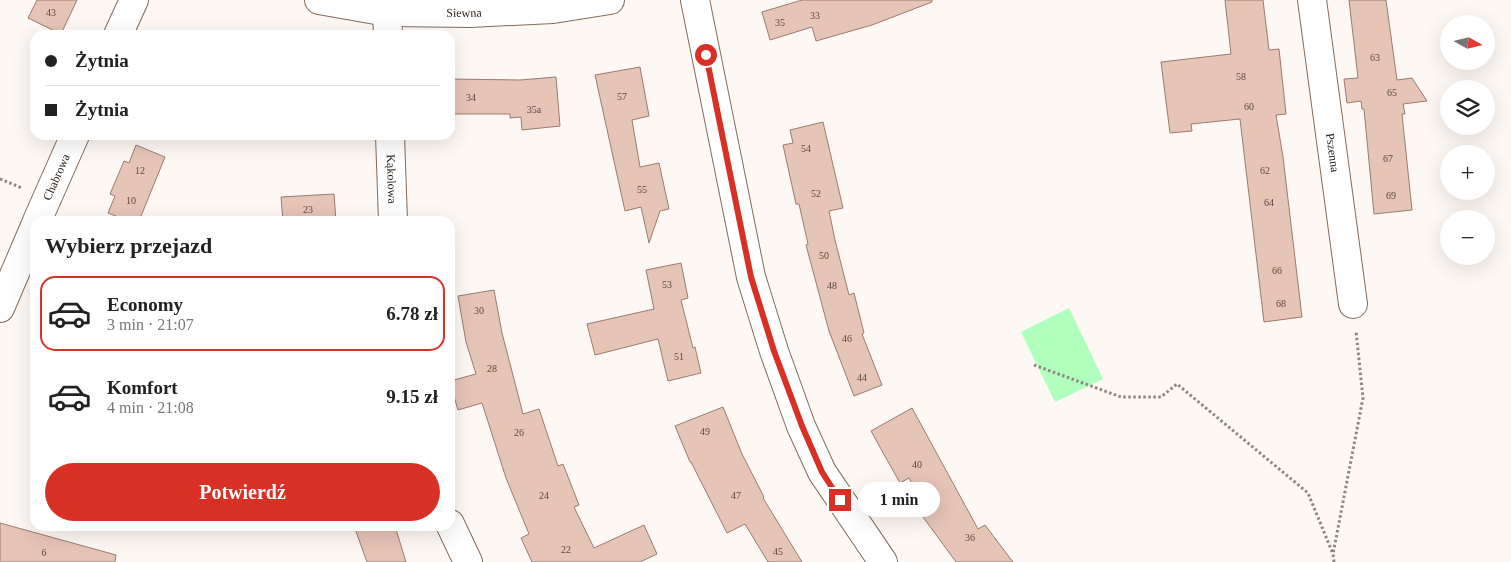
<!DOCTYPE html>
<html lang="pl">
<head>
<meta charset="utf-8">
<style>
  :root { --surface:#fff; --page:#f6f6f6; --text:#222; --muted:#767676; --line:#e0e0e0; --accent:#d93025 }
  body { margin:0; font-family:"Times New Roman",serif; background:var(--page); color:var(--text); height:100vh; display:flex; flex-direction:column; font-size:19px; white-space:nowrap }
  * { box-sizing:border-box; margin:0 }
  p { font-size:16px; color:var(--muted) }
  .icon { flex:none; width:28px; height:28px; fill:none; stroke:currentColor; stroke-width:2; stroke-linecap:round; stroke-linejoin:round }
  .map { position:relative; flex:1; overflow:hidden }
  .details { position:absolute; left:30px; top:216px; width:425px; height:315px; display:flex; flex-direction:column; background:var(--surface); border-radius:15px; box-shadow:0 5px 20px #0002 }
  .details>* { flex:none }
  .banner { position:absolute; left:30px; top:30px; width:425px; height:110px; border-radius:15px; box-shadow:0 5px 20px #0002; display:grid; align-content:center; height:110px; padding:0 15px; background:var(--surface) }
  .needle { width:32px; rotate:98deg }
  .buttons { position:absolute; left:1440px; top:15px; display:grid; gap:10px }
  .buttons a { display:grid; place-items:center; width:55px; height:55px; border-radius:50%; background:var(--surface); box-shadow:0 5px 20px #0002; font-size:25px }
  .end { position:absolute; width:22px; height:22px; margin:-11px; border:6px solid #d93025; background:#fff; box-shadow:0 0 0 2px #fff }
  .from { border-radius:50% }
  .bubble { position:absolute; height:35px; border-radius:18px; background:var(--surface); box-shadow:0 5px 20px #0002; font-size:16px; font-weight:700; line-height:35px; text-align:center }
  .banner b { display:flex; align-items:center; gap:18px; height:48px; font-size:19px }
  .banner b+b { border-top:1px solid var(--line) }
  .banner i { width:12px; height:12px; background:var(--text) }
  ul { padding:0; list-style:none }
  li { display:flex; align-items:center; gap:15px; height:75px; margin:0 10px 8px; padding:0 5px; border:2px solid transparent; border-radius:15px }
  li div { flex:1 }
  li b { display:block; font-size:19px }
  li em { font-style:normal; font-weight:700 }
  li.on { border-color:var(--accent) }
  li>.icon { width:45px; height:45px; stroke-width:1.5 }
  h2 { padding:0 15px; font-size:22px; line-height:60px }
  .cta { display:flex; gap:10px; margin-top:auto; padding:10px 15px }
  .cta a { flex:1; height:58px; border-radius:30px; background:var(--accent); color:#fff; font-size:20px; font-weight:700; line-height:58px; text-align:center }
  .map>svg:first-child { display:block }
  .green { fill:#b0ffbc }
  .building { fill:#e6c4b6; stroke:#9a7b6e }
  .lines { fill:none; stroke-linecap:round; stroke-linejoin:round }
  .minor-casing { stroke:#846a57; stroke-width:30 }
  .path { stroke:#8d857e; stroke-width:3; stroke-dasharray:2.5 2.5; stroke-linecap:butt }
  .minor { stroke:#fff; stroke-width:28 }
  .route { stroke:#d93025; stroke-width:6 }
  .labels { text-anchor:middle; stroke-width:4; stroke-linejoin:round; paint-order:stroke }
  .number-label { font-size:10px; fill:#5a4a40 }
  .street-label { font-size:12px; fill:#2b2118; stroke:#fff }
</style>
</head>
<body>
<div class="map">
<svg width="1511" height="562" viewBox="0 0 1511 562">
  <rect width="100%" height="100%" fill="#fef8f4"/>
  <polygon class="green" points="1069,308 1103,379 1055,402 1021,332"/>
  <g class="building">
    <polygon points="37,0 77,0 61,34 28,18"/>
    <polygon points="802,0 932,0 932,2 872,25 816,41 812,27 770,40 762,12"/>
    <polygon points="1225,0 1263,0 1269,50 1279,49 1286,114 1276,115 1283,157 1302,317 1264,322 1240,119 1191,124 1192,131 1170,133 1161,62 1231,54"/>
    <polygon points="1349,0 1386,0 1397,80 1412,78 1427,101 1403,104 1405,114 1402,114 1412,210 1374,214 1364,109 1362,109 1361,101 1347,103 1344,79 1358,78"/>
    <polygon points="640,67 649,116 632,120 640,167 659,163 669,209 660,211 649,243 641,207 625,211 595,75"/>
    <polygon points="556,77 560,126 522,130 521,117 510,118 510,114 450,114 450,79 520,80"/>
    <polygon points="823,122 843,208 829,211 835,240 849,295 854,293 864,333 862,334 882,385 854,396 829,331 806,245 808,244 799,204 796,204 783,145 793,143 790,130"/>
    <polygon points="136,145 165,157 139,221 128,221 108,213 115,196 110,194 124,161 129,163"/>
    <polygon points="334,194 336,221 283,221 281,197"/>
    <polygon points="681,263 688,298 681,300 693,348 695,347 701,373 668,381 658,339 595,355 587,324 654,309 646,270"/>
    <polygon points="494,290 502,333 523,414 539,409 558,466 563,464 579,505 574,507 594,548 644,525 657,554 640,562 532,562 521,538 529,534 506,478 482,403 458,410 450,383 450,381 476,374 466,342 458,296"/>
    <polygon points="723,407 742,454 764,497 763,498 802,562 768,562 745,524 727,533 691,462 690,462 675,426"/>
    <polygon points="912,408 978,529 985,525 1013,562 956,562 923,517 929,513 909,478 900,483 871,431"/>
    <polygon points="0,523 116,555 115,562 0,562"/>
    <polygon points="354,526 395,526 406,562 367,562"/>
  </g>
  <g class="lines">
    <g class="minor-casing">
      <g id="minor">
        <path id="s1" d="M319 0 387 12 470 13 553 9 610 0"/>
        <polyline points="695,0 751,277 774,351 801,426 822,472 883,562"/>
        <path id="s2" d="M1312 0 1353 304"/>
        <polyline points="387,12 388,35"/>
        <polyline points="118,35 134,0"/>
        <path id="s3" d="M390 135 393 221"/>
        <path id="s4" d="M37 221 75 135"/>
        <polyline points="0,308 35,226"/>
        <polyline points="450,524 468,562"/>
      </g>
    </g>
    <g class="path">
      <polyline points="0,179 22,188"/>
      <polyline points="1034,365 1121,397 1161,397 1177,384 1308,493 1333,554"/>
      <polyline points="1334,562 1333,554 1363,398 1356,331"/>
    </g>
    <use href="#minor" class="minor"/>
  </g>
  <g class="lines">
    <polyline class="route" points="706,55 751,277 774,351 802,426 822,472 840,500"/>
  </g>
  <g class="labels">
    <g class="number-label">
      <text x="51" y="16">43</text>
      <text x="815" y="19">33</text>
      <text x="780" y="26">35</text>
      <text x="1375" y="61">63</text>
      <text x="1241" y="80">58</text>
      <text x="1392" y="96">65</text>
      <text x="622" y="100">57</text>
      <text x="471" y="101">34</text>
      <text x="1249" y="110">60</text>
      <text x="534" y="113">35a</text>
      <text x="806" y="152">54</text>
      <text x="1388" y="162">67</text>
      <text x="140" y="174">12</text>
      <text x="1265" y="174">62</text>
      <text x="642" y="193">55</text>
      <text x="816" y="197">52</text>
      <text x="1391" y="199">69</text>
      <text x="131" y="204">10</text>
      <text x="1269" y="206">64</text>
      <text x="308" y="213">23</text>
      <text x="824" y="259">50</text>
      <text x="1277" y="274">66</text>
      <text x="667" y="288">53</text>
      <text x="832" y="289">48</text>
      <text x="1281" y="307">68</text>
      <text x="479" y="314">30</text>
      <text x="847" y="342">46</text>
      <text x="679" y="360">51</text>
      <text x="492" y="372">28</text>
      <text x="862" y="381">44</text>
      <text x="705" y="435">49</text>
      <text x="519" y="436">26</text>
      <text x="917" y="468">40</text>
      <text x="544" y="499">24</text>
      <text x="736" y="499">47</text>
      <text x="970" y="541">36</text>
      <text x="566" y="553">22</text>
      <text x="778" y="555">45</text>
      <text x="44" y="556">6</text>
    </g>
    <g class="street-label">
      <text dy="4" stroke="none"><textPath href="#s1" startOffset="146">Siewna</textPath></text>
      <text dy="4" stroke="none"><textPath href="#s2" startOffset="154">Pszenna</textPath></text>
      <text dy="4" stroke="none"><textPath href="#s4" startOffset="48">Chabrowa</textPath></text>
      <text dy="4" stroke="none"><textPath href="#s3" startOffset="44">Kąkolowa</textPath></text>
    </g>
  </g>
</svg>
<div class="buttons">
<a><svg class="needle" viewBox="-14 -14 28 28"><path d="M0-13l5 13h-10z" fill="#e53935"/><path d="M0 13l5-13h-10z" fill="#767676"/></svg></a>
<a><svg class="icon" aria-label="layers" viewBox="0 0 24 24"><path d="M12 4l9 5-9 5-9-5zM3 14l9 5 9-5"/></svg></a>
<a>+</a>
<a>−</a>
</div>
<i class="end from" style="left:706px;top:55px"></i>
<i class="end" style="left:840px;top:500px"></i>
<div class="bubble" style="left:858px;top:482px;width:82px">1 min</div>
<div class="banner">
<b><i class="from"></i>Żytnia</b>
<b><i></i>Żytnia</b>
</div>
<section class="details">
<h2>Wybierz przejazd</h2>
<ul>
<li class="on"><svg class="icon" aria-label="car" viewBox="0 0 24 24"><path d="M5 17H2v-5l4-1 3-4h7l3 4 3 1v5h-3M9 17h6M6 11h13"/><circle cx="7" cy="17" r="2"/><circle cx="17" cy="17" r="2"/></svg><div><b>Economy</b><p>3 min · 21:07</p></div><em>6.78 zł</em></li>
<li><svg class="icon" aria-label="car" viewBox="0 0 24 24"><path d="M5 17H2v-5l4-1 3-4h7l3 4 3 1v5h-3M9 17h6M6 11h13"/><circle cx="7" cy="17" r="2"/><circle cx="17" cy="17" r="2"/></svg><div><b>Komfort</b><p>4 min · 21:08</p></div><em>9.15 zł</em></li>
</ul>
<div class="cta"><a>Potwierdź</a></div>
</section>
</div>
</body>
</html>
